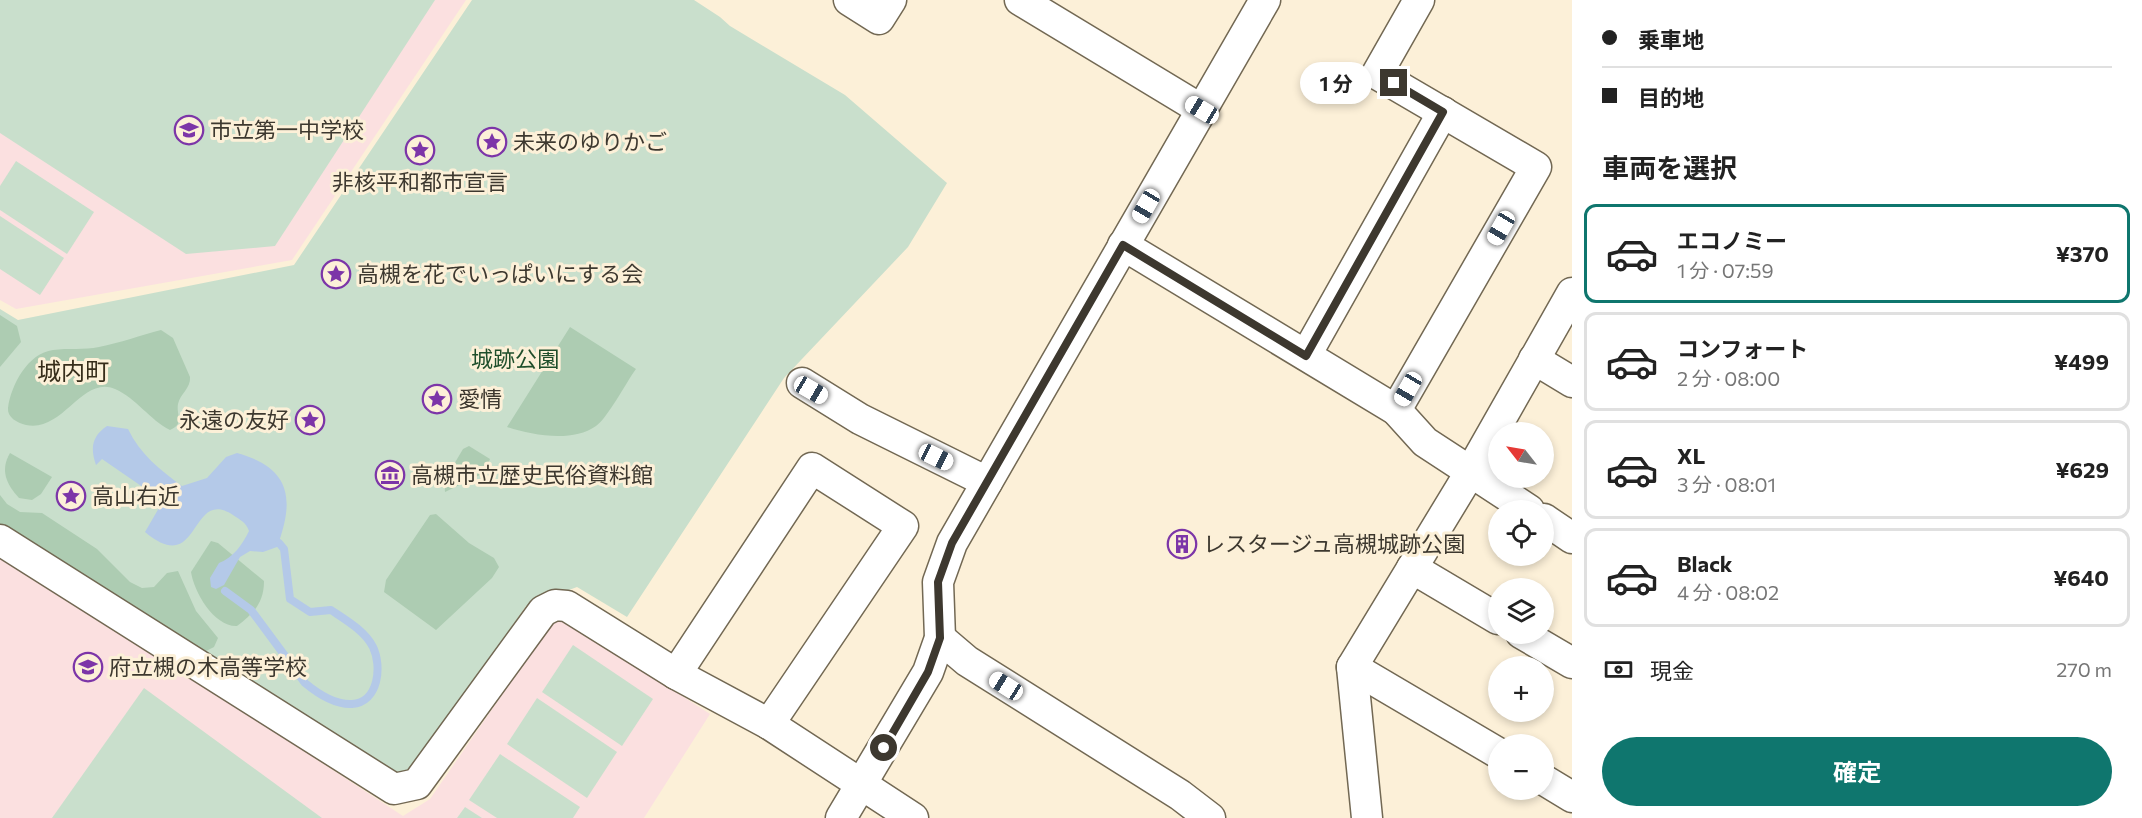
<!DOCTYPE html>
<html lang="ja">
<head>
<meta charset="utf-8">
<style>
  :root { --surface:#fff; --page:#f2f2f2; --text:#222; --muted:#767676; --line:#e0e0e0; --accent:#0f766e }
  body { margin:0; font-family:Commissioner,"Noto Sans JP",sans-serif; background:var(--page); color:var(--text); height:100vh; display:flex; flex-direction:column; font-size:22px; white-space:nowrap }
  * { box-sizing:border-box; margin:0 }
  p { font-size:20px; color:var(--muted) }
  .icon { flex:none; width:33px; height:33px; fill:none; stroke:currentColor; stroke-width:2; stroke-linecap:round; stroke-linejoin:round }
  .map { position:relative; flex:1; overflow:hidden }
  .panel { display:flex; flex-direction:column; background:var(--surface); width:570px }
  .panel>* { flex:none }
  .hud { display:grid; align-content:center; height:132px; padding:0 30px; background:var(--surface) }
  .needle { width:39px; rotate:301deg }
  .controls { position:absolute; left:1488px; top:422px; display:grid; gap:12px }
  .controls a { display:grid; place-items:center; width:66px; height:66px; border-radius:50%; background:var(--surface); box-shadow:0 3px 9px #0003; font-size:30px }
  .end { position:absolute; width:27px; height:27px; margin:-14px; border:8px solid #3d382f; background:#fff; box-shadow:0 0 0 3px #fff }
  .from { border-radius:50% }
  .bubble { position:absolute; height:42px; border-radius:21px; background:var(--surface); box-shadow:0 3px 9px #0003; font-size:20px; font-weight:700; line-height:42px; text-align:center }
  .car { position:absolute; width:18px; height:36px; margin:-18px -9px; border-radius:8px; box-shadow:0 0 4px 2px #0007; background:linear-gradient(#fff 24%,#345 0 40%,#fff 0 76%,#345 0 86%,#fff 0) }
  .hud b { display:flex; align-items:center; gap:21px; height:57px; font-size:22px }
  .hud b+b { border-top:2px solid var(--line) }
  .hud i { width:15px; height:15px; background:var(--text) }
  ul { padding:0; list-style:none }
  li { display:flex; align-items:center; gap:18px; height:99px; margin:0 12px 9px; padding:0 18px; border:3px solid var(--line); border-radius:12px }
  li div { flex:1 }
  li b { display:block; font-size:22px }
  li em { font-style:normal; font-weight:700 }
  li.active { border-color:var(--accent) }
  li>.icon { width:54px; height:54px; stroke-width:1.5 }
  h2 { padding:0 30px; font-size:27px; line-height:72px }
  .pay { display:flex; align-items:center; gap:15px; height:66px; padding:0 30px; font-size:22px }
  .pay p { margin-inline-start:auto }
  .primary-button { display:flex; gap:12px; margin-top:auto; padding:12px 30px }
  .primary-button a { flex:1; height:69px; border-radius:36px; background:var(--accent); color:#fff; font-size:24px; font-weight:700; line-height:69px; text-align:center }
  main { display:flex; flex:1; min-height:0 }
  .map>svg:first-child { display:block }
  .education { fill:#fbe0e0 }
  .green { fill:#c9dfcc }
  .forest { fill:#adccb2 }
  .water { fill:#b4c9e8 }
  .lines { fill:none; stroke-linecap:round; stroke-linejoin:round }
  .stream { stroke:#b4c9e8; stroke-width:8 }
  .street-casing { stroke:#726853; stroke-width:33 }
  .street { stroke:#fff; stroke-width:30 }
  .route { stroke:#3d382f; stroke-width:8 }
  .labels { text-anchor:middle; stroke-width:6; stroke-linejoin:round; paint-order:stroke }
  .poi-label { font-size:22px; fill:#3d382f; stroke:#fcf0d8; text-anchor:start }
  .park-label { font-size:22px; fill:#1f4e2b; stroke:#fcf0d8 }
  .neighbourhood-label { font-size:24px; fill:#362d1a; stroke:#fcf0d8 }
</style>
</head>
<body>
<main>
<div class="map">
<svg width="1572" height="818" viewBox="0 0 1572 818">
  <rect width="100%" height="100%" fill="#fcf0d8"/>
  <g class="education">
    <polygon points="0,0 466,0 292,260 16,309 0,300"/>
    <polygon points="0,552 403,816 430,799 553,621 565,620 710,714 644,818 0,818"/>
  </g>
  <g class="green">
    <polygon points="0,0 435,0 275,246 186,254 0,133"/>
    <polygon points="472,0 694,0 720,17 730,26 845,95 947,183 908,247 784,378 627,617 577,587 526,606 415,768 385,778 0,526 0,309 18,320 294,265"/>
    <polygon points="16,161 94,212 67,254 0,210 0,186"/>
    <polygon points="0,216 64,258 40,295 0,269"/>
    <polygon points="573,645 653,699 622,746 542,692"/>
    <polygon points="144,688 322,818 52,818"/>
    <polygon points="537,698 617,752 587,798 507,744"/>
    <polygon points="500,754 580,807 573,818 497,818 469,800"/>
    <polygon points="465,807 482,818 457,818"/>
  </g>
  <g class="forest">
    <polygon points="0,315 17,326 21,342 0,367"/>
    <path d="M570 327 636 369C627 381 607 419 596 426 572 443 532 435 507 427Z"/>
    <path d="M161 330 173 338 190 377C191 388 180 394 178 404 176 415 185 424 170 430 150 420 136 398 115 389 82 375 63 433 26 425 17 423 7 417 8 408 11 385 28 353 53 350 68 348 84 350 99 347 120 343 141 335 161 330Z"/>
    <polygon points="469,446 490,459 484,473 445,492 444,481 463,449"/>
    <path d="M10 453 52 477 41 494 32 500 19 498C6 484 0 470 10 453Z"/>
    <polygon points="0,495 7,504 20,512 42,513 97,549 130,582 142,588 154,587 167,573 178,571 196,611 218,638 214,647 200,654 0,524"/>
    <polygon points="436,514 469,543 494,558 499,567 492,578 436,630 384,592 386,580 430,515"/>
    <path d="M211 541 218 543 264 581C264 603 253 614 237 626 214 627 194 592 191 572Z"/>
  </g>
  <path class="water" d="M107 426 128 429C140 454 160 470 182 486L207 478 226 457 237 453C291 468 295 499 277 547L263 552 250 551 240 557 224 585 216 589 211 587 210 578 219 563C233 558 242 545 249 531 246 522 240 520 233 515 189 486 201 579 145 532L163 501 102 459 96 465C90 448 92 436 107 426Z"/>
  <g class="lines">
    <path class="stream" d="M225 591 251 610 305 683C317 693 335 705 352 704 379 702 382 666 373 647 365 631 346 620 331 610L310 612 290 599 284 549 279 543"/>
    <g class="street-casing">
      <g id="street">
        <polyline points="849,0 879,19 891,0"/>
        <polyline points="1020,0 1202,110"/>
        <polyline points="1123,245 1396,410 1425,442 1529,510"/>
        <polyline points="1306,355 1443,112"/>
        <polyline points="1534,359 1572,382"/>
        <polyline points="802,383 860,419 987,482"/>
        <polyline points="1396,410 1536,167 1377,74 1419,0"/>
        <polyline points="1544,519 1572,538"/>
        <polyline points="0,540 394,789 417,784 543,611 555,605 567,606 676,674 769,724 913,818"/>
        <polyline points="1412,568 1498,619"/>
        <polyline points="1521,633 1572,663"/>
        <polyline points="940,638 967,661 1180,795 1210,818"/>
        <polyline points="1352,667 1367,818"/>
        <polyline points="676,674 812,468 903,526 769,724"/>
        <polyline points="1498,753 1352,667 1471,471 1572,293"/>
        <polyline points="1544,780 1572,797"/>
        <polyline points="841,818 928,672 940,638 938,582 952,543 1265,0"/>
      </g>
    </g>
    <use href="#street" class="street"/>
  </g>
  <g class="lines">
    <polyline class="route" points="884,748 928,672 940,638 938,582 952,543 1123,245 1306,356 1443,112 1394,83"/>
  </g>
  <defs>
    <g id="school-ring" transform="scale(1.5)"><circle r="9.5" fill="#fcf0d8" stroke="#7c35a8" stroke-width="1.5"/><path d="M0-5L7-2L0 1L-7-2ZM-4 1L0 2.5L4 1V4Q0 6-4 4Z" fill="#7c35a8"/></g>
    <g id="sight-ring" transform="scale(1.5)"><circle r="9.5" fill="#fcf0d8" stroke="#7c35a8" stroke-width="1.5"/><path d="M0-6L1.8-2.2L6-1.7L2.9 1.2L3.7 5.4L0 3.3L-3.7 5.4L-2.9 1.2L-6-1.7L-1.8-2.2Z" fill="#7c35a8"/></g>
    <g id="museum-ring" transform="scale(1.5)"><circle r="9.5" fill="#fcf0d8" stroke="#7c35a8" stroke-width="1.5"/><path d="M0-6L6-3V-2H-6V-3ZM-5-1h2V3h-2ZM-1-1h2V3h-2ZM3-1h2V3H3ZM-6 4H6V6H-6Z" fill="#7c35a8"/></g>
    <g id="building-ring" transform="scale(1.5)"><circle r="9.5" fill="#fcf0d8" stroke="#7c35a8" stroke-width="1.5"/><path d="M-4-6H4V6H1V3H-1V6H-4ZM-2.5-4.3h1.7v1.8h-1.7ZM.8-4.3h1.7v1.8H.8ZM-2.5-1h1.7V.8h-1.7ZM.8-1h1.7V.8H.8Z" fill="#7c35a8"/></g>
  </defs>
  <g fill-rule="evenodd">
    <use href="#school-ring" x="189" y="130"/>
    <use href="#sight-ring" x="492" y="142"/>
    <use href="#sight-ring" x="420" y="150"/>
    <use href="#sight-ring" x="336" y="274"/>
    <use href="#sight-ring" x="437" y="399"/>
    <use href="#sight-ring" x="310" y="420"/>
    <use href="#museum-ring" x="390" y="475"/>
    <use href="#sight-ring" x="71" y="496"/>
    <use href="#building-ring" x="1182" y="544"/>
    <use href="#school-ring" x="88" y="667"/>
  </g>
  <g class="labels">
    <g class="poi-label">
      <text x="210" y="138">市立第一中学校</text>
      <text x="513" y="150">未来のゆりかご</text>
      <text x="420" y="190" text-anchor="middle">非核平和都市宣言</text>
      <text x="357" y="282">高槻を花でいっぱいにする会</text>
      <text x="458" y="407">愛情</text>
      <text x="289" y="428" text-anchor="end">永遠の友好</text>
      <text x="411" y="483">高槻市立歴史民俗資料館</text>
      <text x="92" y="504">高山右近</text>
      <text x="1203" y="552">レスタージュ高槻城跡公園</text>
      <text x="109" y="675">府立槻の木高等学校</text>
    </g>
    <g class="park-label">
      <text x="515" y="367">城跡公園</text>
    </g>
    <g class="neighbourhood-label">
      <text x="73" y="380">城内町</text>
    </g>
  </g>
</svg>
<div class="controls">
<a><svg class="needle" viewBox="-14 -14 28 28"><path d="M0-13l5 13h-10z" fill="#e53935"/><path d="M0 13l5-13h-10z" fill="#767676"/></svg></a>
<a><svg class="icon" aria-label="locate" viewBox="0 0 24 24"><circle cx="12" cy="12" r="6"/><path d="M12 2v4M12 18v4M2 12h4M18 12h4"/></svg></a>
<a><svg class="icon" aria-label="layers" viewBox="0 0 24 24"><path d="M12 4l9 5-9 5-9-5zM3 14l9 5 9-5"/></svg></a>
<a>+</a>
<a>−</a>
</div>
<i class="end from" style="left:884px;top:748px"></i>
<i class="end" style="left:1394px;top:83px"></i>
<div class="bubble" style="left:1300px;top:62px;width:72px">1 分</div>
<i class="car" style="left:1202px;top:110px;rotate:301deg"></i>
<i class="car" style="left:1146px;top:206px;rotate:210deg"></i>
<i class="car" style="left:1501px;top:228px;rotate:210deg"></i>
<i class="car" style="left:1408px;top:389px;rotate:210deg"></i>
<i class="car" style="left:811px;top:390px;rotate:120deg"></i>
<i class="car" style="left:936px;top:457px;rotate:116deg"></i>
<i class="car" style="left:1006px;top:686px;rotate:302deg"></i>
</div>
<section class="panel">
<div class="hud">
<b><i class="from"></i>乗車地</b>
<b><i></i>目的地</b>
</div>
<h2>車両を選択</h2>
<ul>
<li class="active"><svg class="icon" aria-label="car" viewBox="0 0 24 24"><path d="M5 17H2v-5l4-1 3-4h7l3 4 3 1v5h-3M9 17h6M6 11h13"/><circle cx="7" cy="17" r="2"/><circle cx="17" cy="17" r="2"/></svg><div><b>エコノミー</b><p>1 分 · 07:59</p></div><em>¥370</em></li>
<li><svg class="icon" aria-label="car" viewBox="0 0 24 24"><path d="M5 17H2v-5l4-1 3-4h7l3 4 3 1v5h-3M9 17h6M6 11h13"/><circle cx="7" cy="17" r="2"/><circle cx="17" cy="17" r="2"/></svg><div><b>コンフォート</b><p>2 分 · 08:00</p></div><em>¥499</em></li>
<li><svg class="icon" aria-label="car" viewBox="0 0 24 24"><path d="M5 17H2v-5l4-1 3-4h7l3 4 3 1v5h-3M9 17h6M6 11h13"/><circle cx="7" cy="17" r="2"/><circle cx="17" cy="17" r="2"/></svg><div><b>XL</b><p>3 分 · 08:01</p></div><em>¥629</em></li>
<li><svg class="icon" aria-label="car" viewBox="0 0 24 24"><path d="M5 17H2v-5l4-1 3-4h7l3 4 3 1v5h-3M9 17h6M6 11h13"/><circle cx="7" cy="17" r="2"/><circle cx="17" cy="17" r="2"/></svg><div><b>Black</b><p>4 分 · 08:02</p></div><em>¥640</em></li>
</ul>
<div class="pay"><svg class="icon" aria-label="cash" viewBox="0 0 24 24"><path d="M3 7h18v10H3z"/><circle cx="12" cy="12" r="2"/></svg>現金<p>270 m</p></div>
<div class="primary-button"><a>確定</a></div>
</section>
</main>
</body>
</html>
